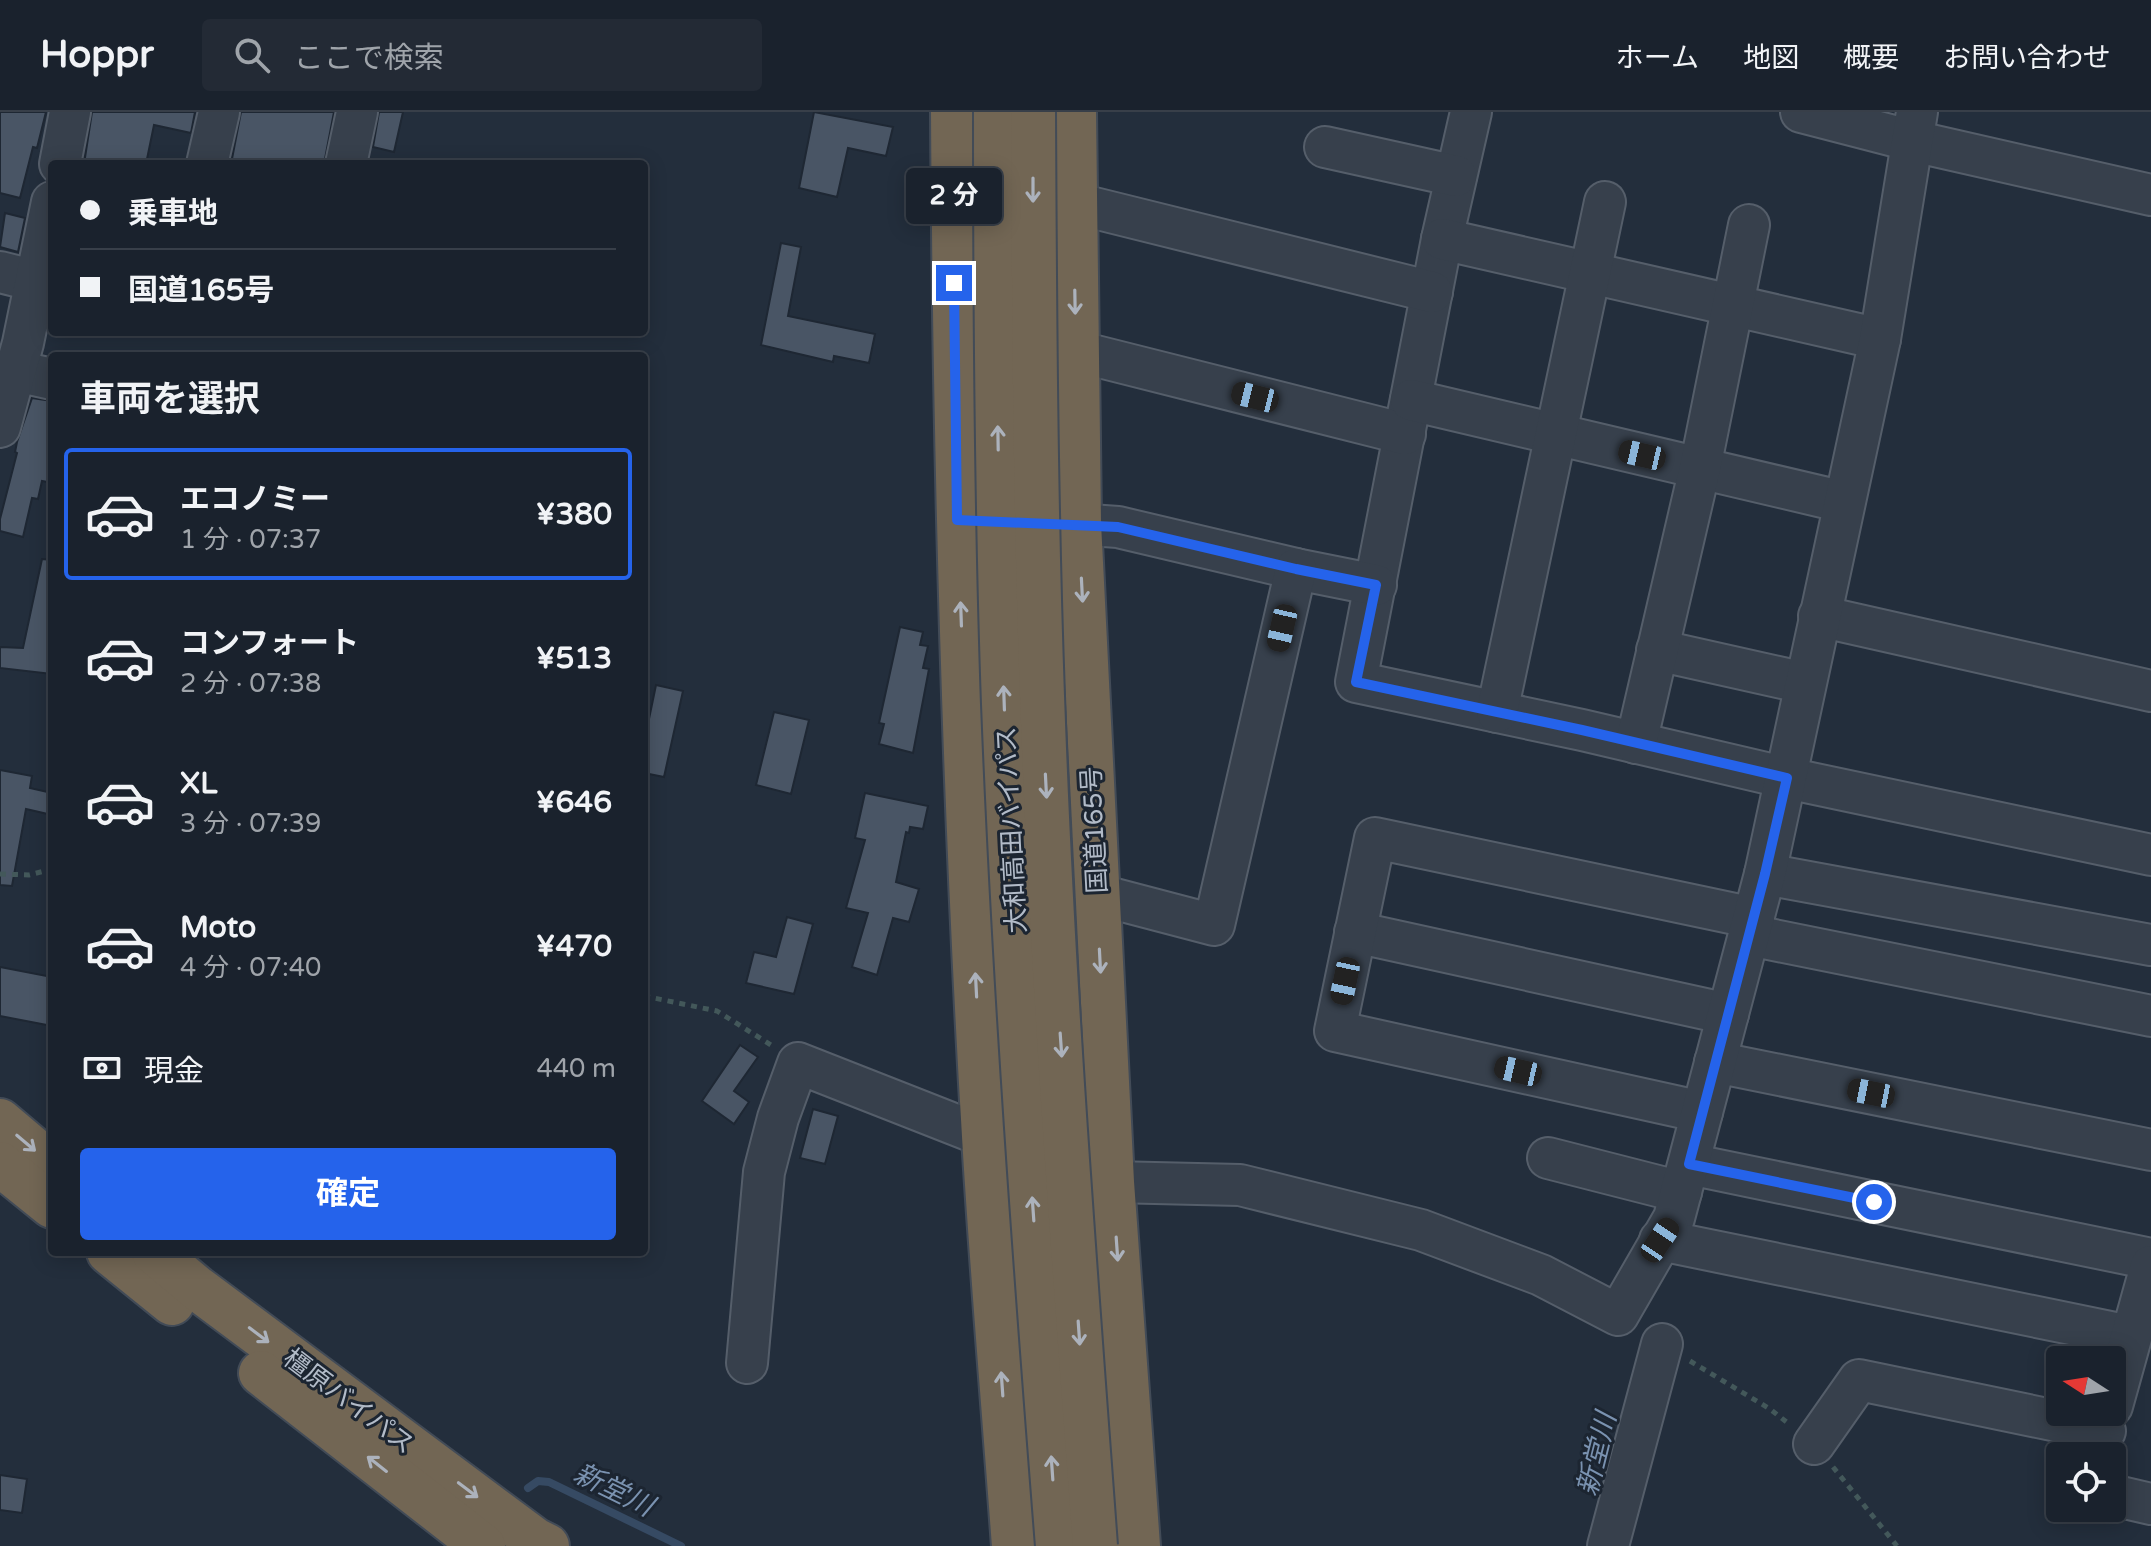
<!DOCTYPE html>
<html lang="ja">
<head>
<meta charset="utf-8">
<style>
  :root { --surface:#1a222d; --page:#232a35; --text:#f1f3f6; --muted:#9fa4aa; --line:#383f49; --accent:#2563eb }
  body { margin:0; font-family:"Varela Round","Noto Sans JP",sans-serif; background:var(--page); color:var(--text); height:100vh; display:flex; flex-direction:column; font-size:30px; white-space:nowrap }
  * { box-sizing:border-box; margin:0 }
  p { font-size:26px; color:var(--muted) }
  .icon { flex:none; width:44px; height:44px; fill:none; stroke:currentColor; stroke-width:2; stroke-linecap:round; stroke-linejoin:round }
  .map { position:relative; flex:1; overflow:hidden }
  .side { position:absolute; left:48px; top:240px; width:600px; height:904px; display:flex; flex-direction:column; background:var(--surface); border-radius:8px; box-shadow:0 4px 20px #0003,0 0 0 2px var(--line) }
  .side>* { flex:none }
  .top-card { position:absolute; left:48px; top:48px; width:600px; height:176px; border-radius:8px; box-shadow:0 4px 20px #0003,0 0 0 2px var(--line); display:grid; align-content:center; height:176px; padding:0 32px; background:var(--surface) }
  .needle { width:52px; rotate:282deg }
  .buttons { position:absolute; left:2046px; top:1234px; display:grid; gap:16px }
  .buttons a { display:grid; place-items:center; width:80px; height:80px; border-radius:8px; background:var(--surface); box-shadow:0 4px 20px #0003,0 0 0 2px var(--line); font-size:40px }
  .end { position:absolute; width:36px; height:36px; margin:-18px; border:10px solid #2563eb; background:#fff; box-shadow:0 0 0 4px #fff }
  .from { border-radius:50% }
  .bubble { position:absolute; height:56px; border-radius:8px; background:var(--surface); box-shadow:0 4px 20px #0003,0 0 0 2px var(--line); font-size:26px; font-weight:700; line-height:56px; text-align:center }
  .car { position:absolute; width:24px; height:48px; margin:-24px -12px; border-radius:10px; box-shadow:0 0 6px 2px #0007; background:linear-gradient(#222 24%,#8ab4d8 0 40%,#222 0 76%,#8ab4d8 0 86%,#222 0) }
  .top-card b { display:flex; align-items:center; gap:28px; height:76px; font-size:30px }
  .top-card b+b { border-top:2px solid var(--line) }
  .top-card i { width:20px; height:20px; background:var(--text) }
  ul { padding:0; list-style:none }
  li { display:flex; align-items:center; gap:24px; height:132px; margin:0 16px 12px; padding:0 16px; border:4px solid transparent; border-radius:8px }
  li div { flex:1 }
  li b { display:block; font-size:30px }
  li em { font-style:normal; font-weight:700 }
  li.selected { border-color:var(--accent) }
  li>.icon { width:72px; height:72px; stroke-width:1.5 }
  h2 { padding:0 32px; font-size:36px; line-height:96px }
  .pay { display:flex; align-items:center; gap:20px; height:88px; padding:0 32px; font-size:30px }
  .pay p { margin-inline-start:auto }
  .button { display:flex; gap:16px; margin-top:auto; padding:16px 32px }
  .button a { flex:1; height:92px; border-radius:8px; background:var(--accent); color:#fff; font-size:32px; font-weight:700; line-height:92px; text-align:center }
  header { display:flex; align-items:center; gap:48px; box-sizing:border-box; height:112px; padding:0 40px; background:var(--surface); border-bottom:2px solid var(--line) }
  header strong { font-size:38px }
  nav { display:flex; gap:44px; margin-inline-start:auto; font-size:28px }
  .search { width:560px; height:72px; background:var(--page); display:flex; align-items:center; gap:20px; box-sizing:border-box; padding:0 28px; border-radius:8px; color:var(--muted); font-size:30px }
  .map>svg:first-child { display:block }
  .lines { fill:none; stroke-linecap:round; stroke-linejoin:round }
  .stream { stroke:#364a63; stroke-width:8 }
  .building { fill:#495565; stroke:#1e2733; stroke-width:2 }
  .minor-casing { stroke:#555e6a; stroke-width:44 }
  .highway-casing { stroke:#424b57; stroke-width:48 }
  .path { stroke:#43585a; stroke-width:5; stroke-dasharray:6 6; stroke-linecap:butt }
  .minor { stroke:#37404c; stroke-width:40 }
  .highway { stroke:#726654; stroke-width:44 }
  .highway-bridge-casing { stroke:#424b57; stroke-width:48; stroke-linecap:butt }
  .highway-bridge { stroke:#726654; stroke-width:44 }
  .oneway { stroke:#acb2bc }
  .route { stroke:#2563eb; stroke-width:10 }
  .labels { text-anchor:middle; stroke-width:6; stroke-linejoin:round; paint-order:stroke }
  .street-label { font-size:26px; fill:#b2bbc8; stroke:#1c2531 }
  .water-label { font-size:28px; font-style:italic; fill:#7a92b0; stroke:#1c2531 }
</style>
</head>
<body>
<header>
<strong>Hoppr</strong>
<div class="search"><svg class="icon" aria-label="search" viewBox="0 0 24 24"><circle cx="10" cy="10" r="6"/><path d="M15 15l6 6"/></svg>ここで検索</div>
<nav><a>ホーム</a><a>地図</a><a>概要</a><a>お問い合わせ</a></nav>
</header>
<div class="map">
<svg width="2151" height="1434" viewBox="0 0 2151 1434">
  <rect width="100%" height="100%" fill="#232e3c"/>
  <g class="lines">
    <polyline class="stream" points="528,1376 538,1369 549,1370 681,1434"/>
  </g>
  <g class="building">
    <polygon points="0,0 46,0 37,36 33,35 20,86 0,81"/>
    <polygon points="92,0 195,0 191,21 154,13 146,52 84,52"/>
    <polygon points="241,0 334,0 324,52 231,52"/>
    <polygon points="379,0 403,0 394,40 373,35"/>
    <polygon points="814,0 893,15 886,44 848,36 837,85 799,76"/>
    <polygon points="5,101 25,106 18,140 0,135"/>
    <polygon points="781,131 801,135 788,204 875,222 869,251 834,244 833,250 761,233"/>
    <polygon points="32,286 52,289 52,371 42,369 38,387 32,386 23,425 0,419 0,407 17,341 15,340 17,330"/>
    <polygon points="42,447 52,448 52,562 0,556 0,535 23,536"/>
    <polygon points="900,515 923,520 920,533 928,534 923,556 929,557 913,641 879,632 884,612 879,611"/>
    <polygon points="656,573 683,579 664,665 644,661 644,631"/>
    <polygon points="774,600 809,608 791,682 756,673"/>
    <polygon points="0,658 32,664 30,676 52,681 52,703 26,697 12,774 0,773"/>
    <polygon points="865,681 928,694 923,717 910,715 909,721 906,720 896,770 919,777 909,810 893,806 877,863 852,855 868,801 846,796 865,728 855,726"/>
    <polygon points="787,805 813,812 794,882 746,871 754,840 776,845"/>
    <polygon points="0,855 52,865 52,914 0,904"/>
    <polygon points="740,933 758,945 734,979 749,990 734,1012 702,989"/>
    <polygon points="813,997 838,1004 825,1052 800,1046"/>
    <polygon points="0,1363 27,1367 22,1401 0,1398"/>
  </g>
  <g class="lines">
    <g class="minor-casing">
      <g id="minor">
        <polyline points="1471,0 1442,127 1356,570 1582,618 1787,666 2151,743"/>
        <polyline points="1801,0 1913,29 2151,83"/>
        <polyline points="1325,35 1456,64"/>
        <polyline points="60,52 70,0"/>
        <polyline points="207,52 219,0"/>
        <polyline points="346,52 357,0"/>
        <polyline points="1074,91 1432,180"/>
        <polyline points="1442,127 1880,227"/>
        <polyline points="0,160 36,169"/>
        <polyline points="1076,239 1405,322"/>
        <polyline points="16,259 52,267"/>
        <polyline points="1411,288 1844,390"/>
        <polyline points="0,315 23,231 52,90"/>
        <polyline points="1047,410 1118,415 1296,457 1376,473"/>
        <polyline points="1819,504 2151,579"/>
        <polyline points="1657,538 1787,567"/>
        <polyline points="1497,600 1605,90"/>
        <polyline points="1636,631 1700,356 1749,113"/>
        <polyline points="1765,762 2151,833"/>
        <polyline points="1096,782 1214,813 1296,457"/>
        <polyline points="1355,820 1728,902"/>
        <polyline points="1749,823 2151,904"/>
        <polyline points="1715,950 2151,1038"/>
        <polyline points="1702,1000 1335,919 1375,726 1754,806"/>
        <polyline points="1548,1046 1681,1080"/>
        <polyline points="1689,1052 2151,1147"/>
        <polyline points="1079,1063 1112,1070 1240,1073 1421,1118 1541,1163 1618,1203 1674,1106 1765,762 1880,227 1917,0"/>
        <polyline points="1660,1128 2130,1224"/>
        <polyline points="747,1251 764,1060 778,1006 798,951 984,1024"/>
        <polyline points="2112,1294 2151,1154"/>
        <polyline points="1814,1332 1859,1268 2105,1319"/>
        <polyline points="2112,1383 2151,1392"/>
        <polyline points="1608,1434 1662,1232"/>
      </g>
    </g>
    <g class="highway-casing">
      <g id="highway">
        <path d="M953 0C955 342 964 683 984 1024 992 1161 1004 1297 1014 1434"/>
        <polyline points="1074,0 1079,411 1112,1070 1138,1434"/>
        <polyline points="0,1009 52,1053"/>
        <polyline points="0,1052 52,1094"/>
        <polyline points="109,1140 172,1191"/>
        <polyline points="154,1140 197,1176 535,1428 547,1434"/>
        <polyline points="261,1261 483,1434"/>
      </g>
    </g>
    <g class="path">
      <polyline points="0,762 29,763 52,757"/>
      <polyline points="644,884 717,899 771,933"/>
      <polyline points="1690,1249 1770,1297 1789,1312"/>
      <polyline points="1833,1355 1897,1434"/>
    </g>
    <use href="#minor" class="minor"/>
    <use href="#highway" class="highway"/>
    <g class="highway-bridge-casing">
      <g id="highway-bridge">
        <path d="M996 0C996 197 997 395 1004 592 1015 873 1036 1154 1058 1434"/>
        <path d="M1033 0C1034 195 1035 390 1042 584 1052 868 1074 1151 1095 1434"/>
      </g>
    </g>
    <use href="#highway-bridge" class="highway-bridge"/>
  </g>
  <defs><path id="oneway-shaft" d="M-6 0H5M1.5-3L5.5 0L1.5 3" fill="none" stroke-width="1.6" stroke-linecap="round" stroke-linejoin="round" transform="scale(2)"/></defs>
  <g class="oneway">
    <use href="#oneway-shaft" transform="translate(1033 78) rotate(90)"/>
    <use href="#oneway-shaft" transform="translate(1075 190) rotate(89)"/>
    <use href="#oneway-shaft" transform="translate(998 326) rotate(-91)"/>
    <use href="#oneway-shaft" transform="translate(1082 478) rotate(87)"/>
    <use href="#oneway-shaft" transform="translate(961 502) rotate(-92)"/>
    <use href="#oneway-shaft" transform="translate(1004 586) rotate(-92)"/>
    <use href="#oneway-shaft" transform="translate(1046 674) rotate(87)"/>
    <use href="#oneway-shaft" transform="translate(1100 849) rotate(87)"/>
    <use href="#oneway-shaft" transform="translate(976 873) rotate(-93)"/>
    <use href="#oneway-shaft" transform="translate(1061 933) rotate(86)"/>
    <use href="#oneway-shaft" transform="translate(26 1031) rotate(40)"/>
    <use href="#oneway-shaft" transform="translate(1033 1097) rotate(-94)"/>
    <use href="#oneway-shaft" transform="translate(1117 1137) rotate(86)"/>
    <use href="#oneway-shaft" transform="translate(1079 1221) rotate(86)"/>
    <use href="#oneway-shaft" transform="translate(259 1223) rotate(37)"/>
    <use href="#oneway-shaft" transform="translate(1002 1272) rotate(-94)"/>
    <use href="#oneway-shaft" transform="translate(377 1352) rotate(-142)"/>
    <use href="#oneway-shaft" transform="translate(1052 1356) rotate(-94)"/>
    <use href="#oneway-shaft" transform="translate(468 1378) rotate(37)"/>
  </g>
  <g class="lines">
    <polyline class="route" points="954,171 957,408 1118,415 1296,457 1376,473 1356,570 1582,618 1787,666 1765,762 1689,1052 1874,1090"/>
  </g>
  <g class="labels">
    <g class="street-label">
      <text transform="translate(1011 718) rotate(-93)" y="9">大和高田バイパス</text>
      <text transform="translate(1094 718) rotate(-93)" y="9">国道165号</text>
      <text transform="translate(349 1289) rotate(37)" y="9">橿原バイパス</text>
    </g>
    <g class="water-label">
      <text transform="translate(1596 1342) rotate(-76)" y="10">新堂川</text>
      <text transform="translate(614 1377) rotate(26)" y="10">新堂川</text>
    </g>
  </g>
</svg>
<div class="buttons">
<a><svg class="needle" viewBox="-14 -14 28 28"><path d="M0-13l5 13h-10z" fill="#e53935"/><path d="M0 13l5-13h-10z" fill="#9fa4aa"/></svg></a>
<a><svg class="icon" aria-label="locate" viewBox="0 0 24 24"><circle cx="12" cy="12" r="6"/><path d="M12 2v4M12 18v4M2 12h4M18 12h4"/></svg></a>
</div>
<i class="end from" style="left:1874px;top:1090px"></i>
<i class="end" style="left:954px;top:171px"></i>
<div class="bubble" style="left:906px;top:56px;width:96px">2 分</div>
<i class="car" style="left:1255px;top:285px;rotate:284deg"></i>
<i class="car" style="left:1642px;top:343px;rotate:283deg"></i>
<i class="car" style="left:1282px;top:516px;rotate:193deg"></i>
<i class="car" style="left:1345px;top:869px;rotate:192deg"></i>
<i class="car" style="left:1518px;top:959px;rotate:283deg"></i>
<i class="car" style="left:1871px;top:981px;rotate:281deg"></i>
<i class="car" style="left:1660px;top:1128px;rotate:34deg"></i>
<div class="top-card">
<b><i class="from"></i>乗車地</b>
<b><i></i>国道165号</b>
</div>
<section class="side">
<h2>車両を選択</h2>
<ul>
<li class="selected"><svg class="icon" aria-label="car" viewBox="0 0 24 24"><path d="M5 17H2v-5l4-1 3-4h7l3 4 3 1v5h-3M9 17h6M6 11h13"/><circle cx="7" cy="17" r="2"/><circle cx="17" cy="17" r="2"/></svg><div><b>エコノミー</b><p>1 分 · 07:37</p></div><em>¥380</em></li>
<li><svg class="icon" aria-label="car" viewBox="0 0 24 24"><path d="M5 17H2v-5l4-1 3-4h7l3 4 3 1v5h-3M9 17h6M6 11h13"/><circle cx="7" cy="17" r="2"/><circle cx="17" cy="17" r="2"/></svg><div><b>コンフォート</b><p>2 分 · 07:38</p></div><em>¥513</em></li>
<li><svg class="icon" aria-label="car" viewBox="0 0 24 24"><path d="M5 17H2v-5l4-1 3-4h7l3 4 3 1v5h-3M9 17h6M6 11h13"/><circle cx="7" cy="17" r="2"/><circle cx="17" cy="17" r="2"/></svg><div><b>XL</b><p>3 分 · 07:39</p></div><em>¥646</em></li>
<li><svg class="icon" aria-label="car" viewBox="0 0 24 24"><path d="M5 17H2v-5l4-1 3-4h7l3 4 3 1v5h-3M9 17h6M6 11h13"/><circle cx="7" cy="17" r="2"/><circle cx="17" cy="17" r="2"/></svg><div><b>Moto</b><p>4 分 · 07:40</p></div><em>¥470</em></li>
</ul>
<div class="pay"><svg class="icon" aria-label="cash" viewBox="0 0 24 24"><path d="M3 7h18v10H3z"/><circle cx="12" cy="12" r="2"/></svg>現金<p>440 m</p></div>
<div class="button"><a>確定</a></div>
</section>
</div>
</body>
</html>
